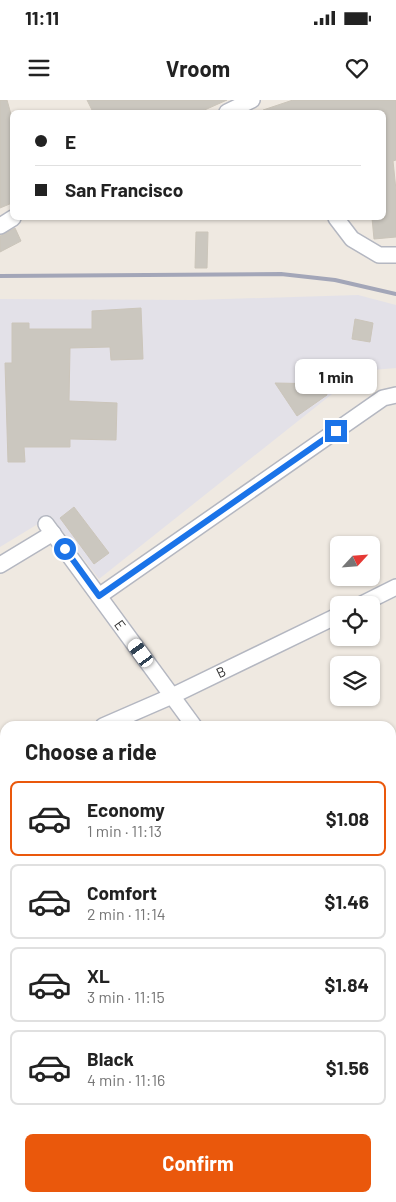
<!DOCTYPE html>
<html lang="en">
<head>
<meta charset="utf-8">
<style>
  :root { --surface:#fff; --page:#f6f6f6; --text:#222; --muted:#767676; --line:#e0e0e0; --accent:#ea580c }
  body { margin:0; font-family:Barlow,sans-serif; background:var(--page); color:var(--text); height:100vh; display:flex; flex-direction:column; font-size:19px; white-space:nowrap }
  * { box-sizing:border-box; margin:0 }
  p { font-size:16px; color:var(--muted) }
  .icon { flex:none; width:28px; height:28px; fill:none; stroke:currentColor; stroke-width:2; stroke-linecap:round; stroke-linejoin:round }
  .map { position:relative; flex:1; overflow:hidden }
  .side { position:absolute; left:0px; top:621px; width:396px; height:481px; display:flex; flex-direction:column; background:var(--surface); border-radius:15px 15px 0 0; box-shadow:0 1px 4px #0004 }
  .side>* { flex:none }
  .hud { position:absolute; left:10px; top:10px; width:376px; height:110px; border-radius:8px; box-shadow:0 1px 4px #0004; display:grid; align-content:center; height:110px; padding:0 25px; background:var(--surface) }
  .needle { width:32px; rotate:64deg }
  .buttons { position:absolute; left:330px; top:436px; display:grid; gap:10px }
  .buttons a { display:grid; place-items:center; width:50px; height:50px; border-radius:8px; background:var(--surface); box-shadow:0 1px 4px #0004; font-size:25px }
  .end { position:absolute; width:22px; height:22px; margin:-11px; border:6px solid #1a73e8; background:#fff; box-shadow:0 0 0 2px #fff }
  .from { border-radius:50% }
  .bubble { position:absolute; height:35px; border-radius:8px; background:var(--surface); box-shadow:0 1px 4px #0004; font-size:16px; font-weight:700; line-height:35px; text-align:center }
  .car { position:absolute; width:15px; height:30px; margin:-15px -8px; border-radius:6px; box-shadow:0 0 4px 1px #0007; background:linear-gradient(#fff 24%,#345 0 40%,#fff 0 76%,#345 0 86%,#fff 0) }
  .hud b { display:flex; align-items:center; gap:18px; height:48px; font-size:19px }
  .hud b+b { border-top:1px solid var(--line) }
  .hud i { width:12px; height:12px; background:var(--text) }
  ul { padding:0; list-style:none }
  li { display:flex; align-items:center; gap:15px; height:75px; margin:0 10px 8px; padding:0 15px; border:2px solid var(--line); border-radius:8px }
  li div { flex:1 }
  li b { display:block; font-size:19px }
  li em { font-style:normal; font-weight:700 }
  li.current { border-color:var(--accent) }
  li>.icon { width:45px; height:45px; stroke-width:1.5 }
  h2 { padding:0 25px; font-size:22px; line-height:60px }
  .action { display:flex; gap:10px; margin-top:auto; padding:10px 25px }
  .action a { flex:1; height:58px; border-radius:8px; background:var(--accent); color:#fff; font-size:20px; font-weight:700; line-height:58px; text-align:center }
  .status { display:flex; justify-content:space-between; align-items:center; height:35px; padding:0 25px; background:var(--surface); direction:ltr }
  .status svg { height:14px; fill:currentColor }
  header { display:flex; justify-content:space-between; align-items:center; height:65px; padding:0 25px; background:var(--surface); font-size:22px; font-weight:700 }
  .map>svg:first-child { display:block }
  .industrial { fill:#e3e1e8 }
  .building { fill:#cbc7bf; stroke:#cbc5ba }
  .lines { fill:none; stroke-linecap:round; stroke-linejoin:round }
  .minor-casing { stroke:#b4b7c1; stroke-width:18 }
  .secondary-casing { stroke:#b4b7c1; stroke-width:24 }
  .minor { stroke:#fff; stroke-width:15 }
  .secondary { stroke:#fff; stroke-width:21 }
  .rail { stroke:#a3a6b8; stroke-width:4 }
  .route { stroke:#1a73e8; stroke-width:6 }
  .labels { text-anchor:middle; stroke-width:4; stroke-linejoin:round; paint-order:stroke }
  .street-label { font-size:14px; fill:#2e2e2e; stroke:#fff }
</style>
</head>
<body>
<div class="status"><b>11:11</b><svg viewBox="0 0 49 12"><path d="M0 12V9h3v3zM5 12V6h3v6zM10 12V3h3v9zM15 12V0h3v12zM26 1h20v11H26zM47 4h2v5h-2z"/></svg></div>
<header><svg class="icon" aria-label="menu" viewBox="0 0 24 24"><path d="M4 6h16M4 12h16M4 18h16"/></svg>Vroom<svg class="icon" aria-label="heart" viewBox="0 0 24 24"><path d="M12 20l-8-8c-3-5 5-10 8-4 3-6 11-1 8 4z"/></svg></header>
<div class="map">
<svg width="396" height="1102" viewBox="0 0 396 1102">
  <rect width="100%" height="100%" fill="#efe9e1"/>
  <polygon class="industrial" points="358,195 396,205 396,268 361,271 99,479 51,416 0,447 0,199 193,200"/>
  <g class="building">
    <polygon points="0,0 7,0 12,18 12,103 0,108"/>
    <polygon points="87,0 227,0 200,12 93,12"/>
    <polygon points="293,0 396,0 396,60 393,61 396,90 396,137 374,139 372,118 384,118 384,12 263,12 263,10"/>
    <polygon points="15,128 21,141 0,152 0,136"/>
    <polygon points="196,132 208,132 207,168 195,168"/>
    <polygon points="141,208 143,259 111,260 110,247 70,248 69,301 117,303 116,340 70,339 70,347 24,347 25,362 8,362 5,263 12,263 12,223 29,223 29,229 92,229 92,211"/>
    <polygon points="355,219 373,223 370,242 352,239"/>
    <polygon points="275,283 324,284 327,295 297,316"/>
    <polygon points="74,407 109,453 94,464 60,418"/>
  </g>
  <g class="lines">
    <g class="minor-casing">
      <g id="minor">
        <polyline points="227,12 252,0"/>
        <polyline points="336,118 352,139 379,155 396,155"/>
        <polyline points="0,126 13,118"/>
        <polyline points="46,424 194,626"/>
        <polyline points="0,465 53,433"/>
        <polyline points="99,496 383,298 396,295"/>
        <polyline points="360,505 396,487"/>
        <polyline points="103,626 172,596 339,515"/>
        <polyline points="391,665 396,662"/>
        <polyline points="0,706 5,702"/>
        <polyline points="0,837 5,844"/>
        <polyline points="391,872 396,876"/>
        <polyline points="0,915 5,912"/>
        <polyline points="0,1064 5,1071"/>
        <polyline points="25,1098 29,1102"/>
        <polyline points="354,1098 358,1102"/>
        <polyline points="142,1102 146,1098"/>
      </g>
    </g>
    <g class="secondary-casing">
      <g id="secondary">
        <polyline points="391,966 396,961"/>
        <polyline points="277,1102 281,1098"/>
      </g>
    </g>
    <use href="#minor" class="minor"/>
    <use href="#secondary" class="secondary"/>
    <polyline class="rail" points="0,176 281,174 335,180 396,194"/>
  </g>
  <g class="lines">
    <polyline class="route" points="65,449 99,496 336,331"/>
  </g>
  <g class="labels">
    <g class="street-label">
      <text transform="translate(120 525) rotate(54)" y="5">E</text>
      <text transform="translate(221 572) rotate(-26)" y="5">B</text>
    </g>
  </g>
</svg>
<div class="buttons">
<a><svg class="needle" viewBox="-14 -14 28 28"><path d="M0-13l5 13h-10z" fill="#e53935"/><path d="M0 13l5-13h-10z" fill="#767676"/></svg></a>
<a><svg class="icon" aria-label="locate" viewBox="0 0 24 24"><circle cx="12" cy="12" r="6"/><path d="M12 2v4M12 18v4M2 12h4M18 12h4"/></svg></a>
<a><svg class="icon" aria-label="layers" viewBox="0 0 24 24"><path d="M12 4l9 5-9 5-9-5zM3 14l9 5 9-5"/></svg></a>
</div>
<i class="end from" style="left:65px;top:449px"></i>
<i class="end" style="left:336px;top:331px"></i>
<div class="bubble" style="left:295px;top:259px;width:82px">1 min</div>
<i class="car" style="left:141px;top:553px;rotate:324deg"></i>
<div class="hud">
<b><i class="from"></i>E</b>
<b><i></i>San Francisco</b>
</div>
<section class="side">
<h2>Choose a ride</h2>
<ul>
<li class="current"><svg class="icon" aria-label="car" viewBox="0 0 24 24"><path d="M5 17H2v-5l4-1 3-4h7l3 4 3 1v5h-3M9 17h6M6 11h13"/><circle cx="7" cy="17" r="2"/><circle cx="17" cy="17" r="2"/></svg><div><b>Economy</b><p>1 min · 11:13</p></div><em>$1.08</em></li>
<li><svg class="icon" aria-label="car" viewBox="0 0 24 24"><path d="M5 17H2v-5l4-1 3-4h7l3 4 3 1v5h-3M9 17h6M6 11h13"/><circle cx="7" cy="17" r="2"/><circle cx="17" cy="17" r="2"/></svg><div><b>Comfort</b><p>2 min · 11:14</p></div><em>$1.46</em></li>
<li><svg class="icon" aria-label="car" viewBox="0 0 24 24"><path d="M5 17H2v-5l4-1 3-4h7l3 4 3 1v5h-3M9 17h6M6 11h13"/><circle cx="7" cy="17" r="2"/><circle cx="17" cy="17" r="2"/></svg><div><b>XL</b><p>3 min · 11:15</p></div><em>$1.84</em></li>
<li><svg class="icon" aria-label="car" viewBox="0 0 24 24"><path d="M5 17H2v-5l4-1 3-4h7l3 4 3 1v5h-3M9 17h6M6 11h13"/><circle cx="7" cy="17" r="2"/><circle cx="17" cy="17" r="2"/></svg><div><b>Black</b><p>4 min · 11:16</p></div><em>$1.56</em></li>
</ul>
<div class="action"><a>Confirm</a></div>
</section>
</div>
</body>
</html>
